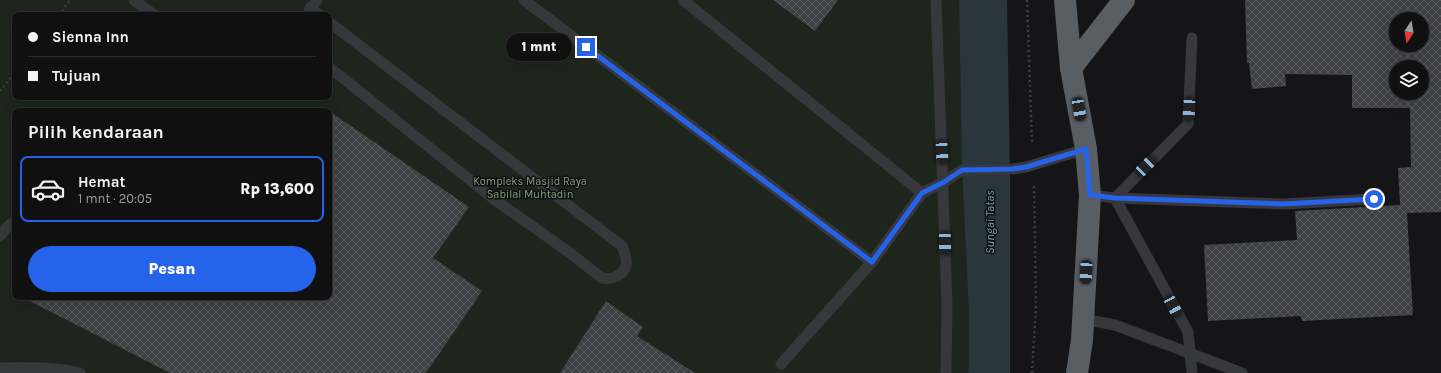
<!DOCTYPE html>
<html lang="id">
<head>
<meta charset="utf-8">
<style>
  :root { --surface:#101011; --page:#19191a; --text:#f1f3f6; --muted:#9c9d9f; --line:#303031; --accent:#2563eb }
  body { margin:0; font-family:Karla,sans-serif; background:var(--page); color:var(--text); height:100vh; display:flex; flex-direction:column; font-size:15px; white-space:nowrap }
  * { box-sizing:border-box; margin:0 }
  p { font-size:13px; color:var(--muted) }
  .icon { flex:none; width:22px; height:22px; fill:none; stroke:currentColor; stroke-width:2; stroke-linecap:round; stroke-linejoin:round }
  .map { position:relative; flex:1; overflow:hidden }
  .sheet { position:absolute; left:12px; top:108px; width:320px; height:192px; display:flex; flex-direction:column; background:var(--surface); border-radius:8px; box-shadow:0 4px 16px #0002,0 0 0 1px var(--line) }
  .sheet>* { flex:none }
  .top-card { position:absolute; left:12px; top:12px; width:320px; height:88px; border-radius:8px; box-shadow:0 4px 16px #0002,0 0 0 1px var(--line); display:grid; align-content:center; height:88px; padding:0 16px; background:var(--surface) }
  .needle { width:26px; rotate:192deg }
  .tools { position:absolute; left:1389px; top:12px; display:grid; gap:8px }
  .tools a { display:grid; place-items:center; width:40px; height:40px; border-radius:50%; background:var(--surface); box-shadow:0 4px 16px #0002,0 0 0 1px var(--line); font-size:20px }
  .end { position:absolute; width:18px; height:18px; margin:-9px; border:5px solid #2563eb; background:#fff; box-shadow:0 0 0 2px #fff }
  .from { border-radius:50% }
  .bubble { position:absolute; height:28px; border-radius:14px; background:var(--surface); box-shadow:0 4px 16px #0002,0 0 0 1px var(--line); font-size:13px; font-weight:800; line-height:28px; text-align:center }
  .car { position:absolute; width:12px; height:24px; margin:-12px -6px; border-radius:5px; box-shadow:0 0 3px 1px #0007; background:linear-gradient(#222 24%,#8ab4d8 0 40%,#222 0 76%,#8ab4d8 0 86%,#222 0) }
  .top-card b { display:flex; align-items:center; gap:14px; height:38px; font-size:15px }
  .top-card b+b { border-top:1px solid var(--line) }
  .top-card i { width:10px; height:10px; background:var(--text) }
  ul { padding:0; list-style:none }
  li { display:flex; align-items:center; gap:12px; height:66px; margin:0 8px 6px; padding:0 8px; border:2px solid transparent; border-radius:8px }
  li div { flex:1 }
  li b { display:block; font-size:15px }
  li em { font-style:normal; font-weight:800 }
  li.active { border-color:var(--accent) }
  li>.icon { width:36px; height:36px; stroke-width:1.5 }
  h2 { padding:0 16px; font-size:18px; line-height:48px }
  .cta { display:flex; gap:8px; margin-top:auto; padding:8px 16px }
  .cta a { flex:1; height:46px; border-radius:24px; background:var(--accent); color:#fff; font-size:16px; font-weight:800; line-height:46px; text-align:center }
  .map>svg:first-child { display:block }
  .green { fill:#1d251d; fill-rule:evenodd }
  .water { fill:#2a363c }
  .building { fill:url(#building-cross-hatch); fill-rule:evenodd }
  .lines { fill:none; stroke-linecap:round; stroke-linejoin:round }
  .path { stroke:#3c3f43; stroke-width:2.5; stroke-dasharray:2 3; stroke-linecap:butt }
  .service { stroke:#36383c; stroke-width:11 }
  .trunk { stroke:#595e65; stroke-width:22 }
  .route { stroke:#2563eb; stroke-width:5 }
  .labels { text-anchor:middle; stroke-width:3; stroke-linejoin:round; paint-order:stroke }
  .park-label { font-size:11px; fill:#7ea57b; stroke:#101012 }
  .water-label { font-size:12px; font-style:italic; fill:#7aa1b6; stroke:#101012 }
</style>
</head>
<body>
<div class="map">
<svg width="1441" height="373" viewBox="0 0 1441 373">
  <defs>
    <pattern id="building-cross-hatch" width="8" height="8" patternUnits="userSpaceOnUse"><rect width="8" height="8" fill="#3f4044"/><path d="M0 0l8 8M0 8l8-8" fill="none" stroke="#58595d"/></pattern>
  </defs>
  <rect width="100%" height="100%" fill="#151517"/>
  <path class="green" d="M0 0H959L962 170 969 316V366L968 373H0ZM15 15H329V97H15ZM15 111H329V297H15Z"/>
  <polygon class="water" points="959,0 1007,0 1010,176 1010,373 968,373 969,366 969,316 962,170"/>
  <g class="building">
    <polygon points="773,0 838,0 815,31"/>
    <path d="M1245 0H1441V212L1407 213 1413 315 1302 321 1301 316 1208 321 1204 245 1297 240 1295 211 1400 205 1398 168 1411 167 1410 108H1352V75L1285 74 1286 86 1252 89 1249 63H1247ZM1396 19H1422V45H1396ZM1396 67H1422V93H1396Z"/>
    <polygon points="329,111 469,207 433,258 482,291 426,373 170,373 22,297 329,297"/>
    <polygon points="606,301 643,327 637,336 695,373 560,373"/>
  </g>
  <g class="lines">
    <g class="path">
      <polyline points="1027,0 1032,143"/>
      <polyline points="59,15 70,0"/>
      <polyline points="0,91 15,72"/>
      <polyline points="1032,373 1036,306 1034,186"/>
    </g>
    <g class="service">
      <polyline points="134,0 154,15"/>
      <polyline points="524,0 872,262"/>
      <polyline points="683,0 922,193"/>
      <polyline points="936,0 947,304 946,373"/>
      <polyline points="310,8 320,15"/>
      <polyline points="307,15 317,0"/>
      <path d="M329 22 622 246C624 252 628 259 626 265 623 276 612 280 602 278L566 250 495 200 329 67"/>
      <polyline points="1090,195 1115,198 1283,204 1374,199"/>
      <polyline points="0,236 10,224"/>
      <polyline points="1083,319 1115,325 1242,373"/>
      <polyline points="781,364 872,262 922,193 944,182 962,170 1012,169 1026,167 1086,149"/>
      <path d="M0 368C26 368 54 366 80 373"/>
      <polyline points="1192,373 1188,332 1115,198 1188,124 1192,38"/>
    </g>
    <g class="trunk">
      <polyline points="1065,0 1071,68 1086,149 1090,195 1082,340 1077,373"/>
      <polyline points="1071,68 1124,0"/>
    </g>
  </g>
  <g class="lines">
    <polyline class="route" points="586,47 872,262 922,193 944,182 962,170 1012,169 1026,167 1086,149 1090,195 1115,198 1283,204 1374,199"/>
  </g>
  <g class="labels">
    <g class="park-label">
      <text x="530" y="185">Kompleks Masjid Raya<tspan x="530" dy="13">Sabilal Muhtadin</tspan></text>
    </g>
    <g class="water-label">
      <text transform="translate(990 222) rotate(-90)" y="4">Sungai Tatas</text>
    </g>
  </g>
</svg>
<div class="tools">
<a><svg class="needle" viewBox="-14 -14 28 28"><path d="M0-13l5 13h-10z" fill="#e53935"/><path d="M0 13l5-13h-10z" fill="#9c9d9f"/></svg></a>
<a><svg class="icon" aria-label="layers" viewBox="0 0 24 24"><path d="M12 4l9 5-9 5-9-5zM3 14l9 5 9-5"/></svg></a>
</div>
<i class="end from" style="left:1374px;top:199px"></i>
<i class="end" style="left:586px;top:47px"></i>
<div class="bubble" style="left:506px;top:33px;width:66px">1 mnt</div>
<i class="car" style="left:1079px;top:109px;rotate:170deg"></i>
<i class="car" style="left:1189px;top:109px;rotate:183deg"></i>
<i class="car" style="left:942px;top:152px;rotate:177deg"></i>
<i class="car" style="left:1146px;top:166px;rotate:45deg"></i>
<i class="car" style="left:945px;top:243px;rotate:179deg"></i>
<i class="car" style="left:1086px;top:272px;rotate:183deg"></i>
<i class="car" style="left:1173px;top:306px;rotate:152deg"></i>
<div class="top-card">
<b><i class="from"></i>Sienna Inn</b>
<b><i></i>Tujuan</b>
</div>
<section class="sheet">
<h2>Pilih kendaraan</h2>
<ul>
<li class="active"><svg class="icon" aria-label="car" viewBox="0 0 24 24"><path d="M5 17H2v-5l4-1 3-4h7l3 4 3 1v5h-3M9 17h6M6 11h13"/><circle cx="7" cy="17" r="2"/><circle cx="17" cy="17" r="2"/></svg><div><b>Hemat</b><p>1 mnt · 20:05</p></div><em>Rp 13,600</em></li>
</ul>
<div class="cta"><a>Pesan</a></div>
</section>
</div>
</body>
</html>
